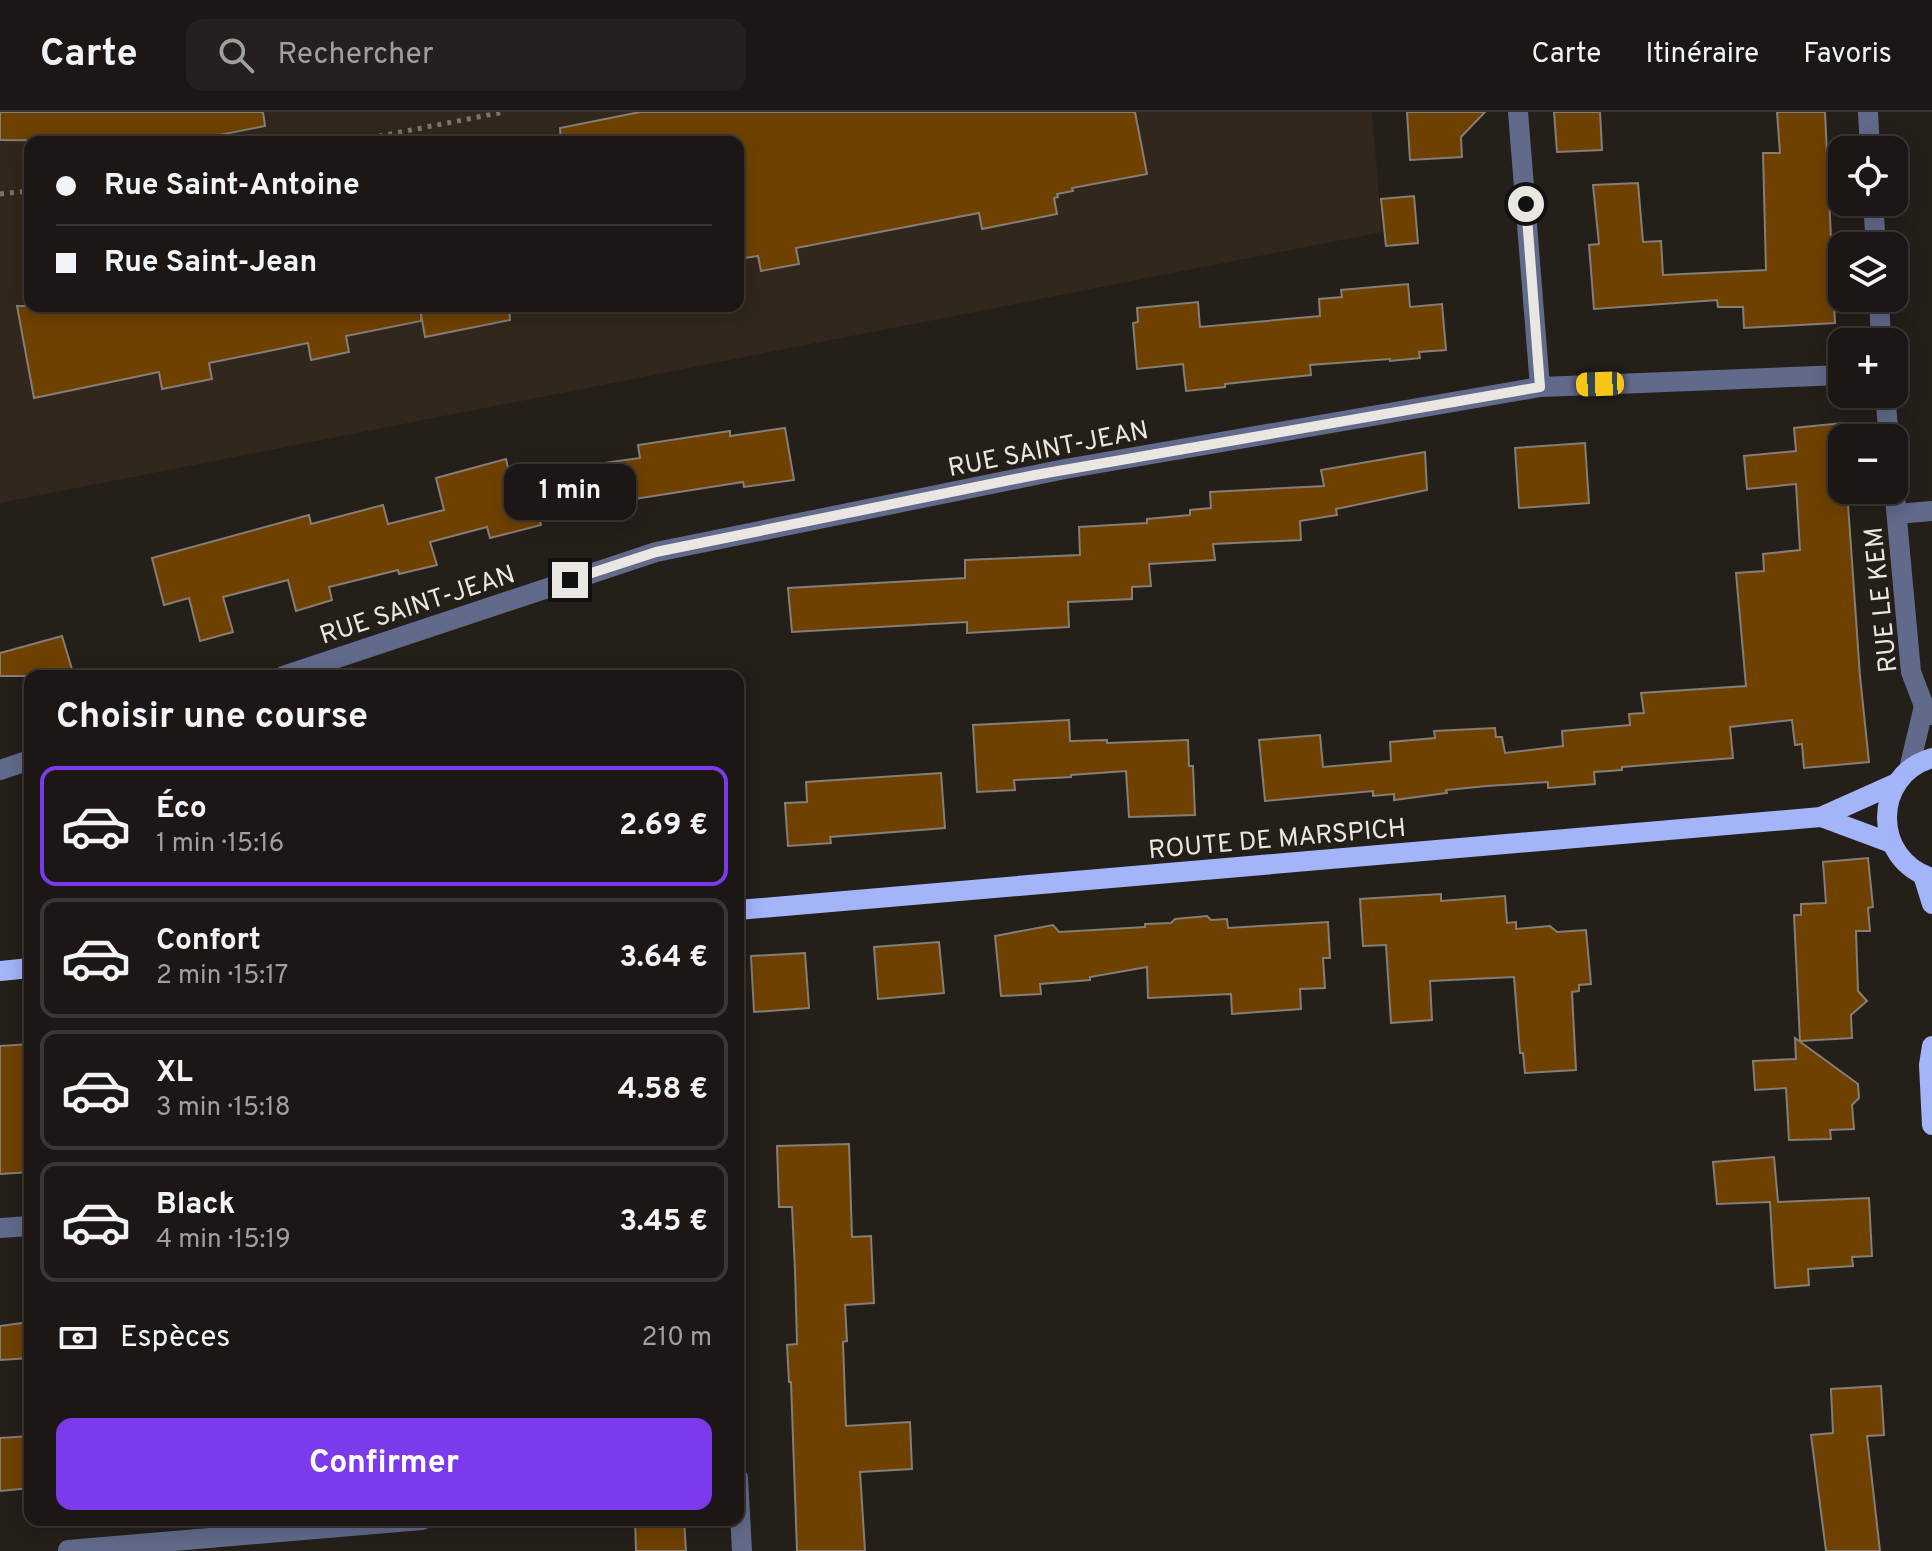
<!DOCTYPE html>
<html lang="fr">
<head>
<meta charset="utf-8">
<style>
  :root { --surface:#1c1714; --page:#25201d; --text:#f1f3f6; --muted:#a09fa0; --line:#3a3634; --accent:#7c3aed }
  body { margin:0; font-family:Overpass,sans-serif; background:var(--page); color:var(--text); height:100vh; display:flex; flex-direction:column; font-size:30px; white-space:nowrap }
  * { box-sizing:border-box; margin:0 }
  p { font-size:26px; color:var(--muted) }
  .icon { flex:none; width:44px; height:44px; fill:none; stroke:currentColor; stroke-width:2; stroke-linecap:round; stroke-linejoin:round }
  .map { position:relative; flex:1; overflow:hidden }
  .sheet { position:absolute; left:24px; top:558px; width:720px; height:856px; display:flex; flex-direction:column; background:var(--surface); border-radius:16px; box-shadow:0 4px 20px #0003,0 0 0 2px var(--line) }
  .sheet>* { flex:none }
  .top-card { position:absolute; left:24px; top:24px; width:720px; height:176px; border-radius:16px; box-shadow:0 4px 20px #0003,0 0 0 2px var(--line); display:grid; align-content:center; height:176px; padding:0 32px; background:var(--surface) }
  .fabs { position:absolute; left:1828px; top:24px; display:grid; gap:16px }
  .fabs a { display:grid; place-items:center; width:80px; height:80px; border-radius:16px; background:var(--surface); box-shadow:0 4px 20px #0003,0 0 0 2px var(--line); font-size:40px }
  .end { position:absolute; width:36px; height:36px; margin:-18px; border:10px solid #eae6e2; background:#111; box-shadow:0 0 0 4px #111 }
  .from { border-radius:50% }
  .bubble { position:absolute; height:56px; border-radius:16px; background:var(--surface); box-shadow:0 4px 20px #0003,0 0 0 2px var(--line); font-size:26px; font-weight:700; line-height:56px; text-align:center }
  .car { position:absolute; width:24px; height:48px; margin:-24px -12px; border-radius:10px; box-shadow:0 0 6px 2px #0007; background:linear-gradient(#f5c518 24%,#345 0 40%,#f5c518 0 76%,#345 0 86%,#f5c518 0) }
  .top-card b { display:flex; align-items:center; gap:28px; height:76px; font-size:30px }
  .top-card b+b { border-top:2px solid var(--line) }
  .top-card i { width:20px; height:20px; background:var(--text) }
  ul { padding:0; list-style:none }
  li { display:flex; align-items:center; gap:24px; height:120px; margin:0 16px 12px; padding:0 16px; border:4px solid var(--line); border-radius:16px }
  li div { flex:1 }
  li b { display:block; font-size:30px }
  li em { font-style:normal; font-weight:700 }
  li.active { border-color:var(--accent) }
  li>.icon { width:72px; height:72px; stroke-width:1.5 }
  h2 { padding:0 32px; font-size:36px; line-height:96px }
  .pay { display:flex; align-items:center; gap:20px; height:88px; padding:0 32px; font-size:30px }
  .pay p { margin-inline-start:auto }
  .primary-button { display:flex; gap:16px; margin-top:auto; padding:16px 32px }
  .primary-button a { flex:1; height:92px; border-radius:16px; background:var(--accent); color:#fff; font-size:32px; font-weight:700; line-height:92px; text-align:center }
  header { display:flex; align-items:center; gap:48px; box-sizing:border-box; height:112px; padding:0 40px; background:var(--surface); border-bottom:2px solid var(--line) }
  header strong { font-size:38px }
  nav { display:flex; gap:44px; margin-inline-start:auto; font-size:28px }
  .search { width:560px; height:72px; background:var(--page); display:flex; align-items:center; gap:20px; box-sizing:border-box; padding:0 28px; border-radius:16px; color:var(--muted); font-size:30px }
  .map>svg:first-child { display:block }
  .built { fill:#31271c; fill-rule:evenodd }
  .building { fill:#6f4100; stroke:#857d76; stroke-width:2 }
  .lines { fill:none; stroke-linecap:round; stroke-linejoin:round }
  .path { stroke:#7a7570; stroke-width:5; stroke-dasharray:4 6; stroke-linecap:butt }
  .minor { stroke:#626a8b; stroke-width:20 }
  .major { stroke:#a3b4f9; stroke-width:20 }
  .route { stroke:#eae6e2; stroke-width:10 }
  .labels { text-anchor:middle; stroke-width:6; stroke-linejoin:round; paint-order:stroke }
  .street-label { font-size:26px; fill:#eae6e2; stroke:#251f1a }
</style>
</head>
<body>
<header>
<strong>Carte</strong>
<div class="search"><svg class="icon" aria-label="search" viewBox="0 0 24 24"><circle cx="10" cy="10" r="6"/><path d="M15 15l6 6"/></svg>Rechercher</div>
<nav><a>Carte</a><a>Itinéraire</a><a>Favoris</a></nav>
</header>
<div class="map">
<svg width="1932" height="1439" viewBox="0 0 1932 1439">
  <rect width="100%" height="100%" fill="#251f1a"/>
  <path class="built" d="M0 0H1372L1382 120 0 391ZM30 30H738V194H30Z"/>
  <g class="building">
    <polygon points="0,0 263,0 265,14 184,30 0,28"/>
    <polygon points="640,0 1135,0 1147,62 1072,76 1073,79 1057,82 1058,85 1054,86 1057,102 982,117 979,101 796,136 799,152 761,159 758,144 738,147 738,30 561,30 560,16"/>
    <polygon points="1407,0 1485,0 1461,25 1462,45 1410,48"/>
    <polygon points="1554,0 1600,0 1602,38 1557,40"/>
    <polygon points="1777,0 1825,0 1835,211 1744,216 1743,195 1718,195 1717,188 1594,197 1589,133 1599,132 1593,73 1638,71 1643,130 1661,129 1663,163 1766,158 1763,41 1780,41"/>
    <polygon points="1414,84 1418,131 1386,134 1381,87"/>
    <polygon points="1408,172 1410,195 1442,192 1446,238 1419,240 1420,246 1390,249 1390,247 1310,253 1311,263 1225,272 1225,275 1186,279 1183,252 1137,257 1133,211 1138,210 1137,196 1198,190 1200,215 1320,204 1319,187 1342,185 1341,178"/>
    <polygon points="17,194 509,194 510,208 425,225 421,202 421,209 346,224 349,240 311,248 308,231 209,251 212,267 162,277 159,260 34,286"/>
    <polygon points="1842,311 1842,378 1847,378 1860,564 1869,650 1804,656 1802,632 1795,633 1792,608 1730,615 1733,646 1622,655 1622,658 1594,660 1595,672 1548,676 1548,670 1487,674 1446,678 1447,681 1394,688 1394,682 1373,684 1373,679 1265,689 1259,628 1320,623 1323,655 1391,649 1390,630 1435,626 1434,619 1495,616 1496,625 1502,625 1505,641 1563,634 1562,619 1630,613 1629,602 1644,601 1641,581 1746,574 1736,461 1764,459 1763,442 1800,438 1796,372 1747,377 1744,344 1796,339 1794,316"/>
    <polygon points="785,316 794,368 744,375 743,370 628,388 629,392 539,404 541,413 490,426 487,415 430,430 437,453 399,462 398,458 329,475 332,488 296,499 288,468 223,485 233,520 200,529 189,486 164,493 152,446 309,403 311,412 383,393 388,412 444,398 436,366 506,347 510,364 640,346 638,333 730,319 730,324"/>
    <polygon points="1585,331 1589,391 1519,396 1515,336"/>
    <polygon points="1425,340 1427,378 1336,397 1337,403 1300,409 1301,428 1213,432 1215,448 1149,452 1151,474 1132,475 1132,487 1068,490 1069,515 967,521 967,510 792,520 788,476 965,466 965,448 1080,443 1079,415 1147,411 1147,407 1190,403 1190,398 1211,396 1210,380 1324,374 1321,358"/>
    <polygon points="62,524 74,564 0,564 0,541"/>
    <polygon points="1069,608 1070,629 1107,628 1107,631 1188,628 1189,654 1193,654 1195,703 1129,705 1126,659 1071,663 1071,665 1014,668 1015,678 977,680 973,613"/>
    <polygon points="941,661 945,716 830,725 831,731 788,734 785,691 807,690 806,670"/>
    <polygon points="1868,746 1873,795 1868,796 1870,819 1856,819 1858,879 1867,889 1851,903 1852,926 1800,929 1794,803 1801,803 1801,792 1826,791 1823,750"/>
    <polygon points="1441,782 1441,789 1505,784 1507,811 1516,810 1516,817 1550,814 1557,820 1586,818 1591,872 1579,873 1579,879 1572,880 1576,958 1525,961 1523,941 1520,941 1514,865 1430,869 1432,908 1391,911 1386,833 1363,834 1360,787"/>
    <polygon points="1207,804 1211,808 1227,807 1228,816 1328,810 1330,846 1323,846 1325,876 1300,877 1301,897 1232,902 1231,882 1148,886 1147,855 1090,865 1090,868 1040,872 1041,882 1001,884 995,824 1053,813 1059,820 1145,815 1145,812 1171,811 1175,807"/>
    <polygon points="939,830 944,881 878,887 874,835"/>
    <polygon points="805,841 809,896 754,900 751,844"/>
    <polygon points="1795,926 1858,972 1859,986 1852,993 1854,1017 1830,1018 1831,1027 1789,1028 1786,976 1755,978 1753,949 1796,947"/>
    <polygon points="30,932 30,1060 0,1062 0,934"/>
    <polygon points="849,1032 852,1125 871,1124 874,1191 845,1193 847,1229 843,1230 846,1314 910,1310 912,1357 860,1360 865,1439 797,1439 791,1270 789,1270 787,1233 797,1232 795,1158 792,1095 779,1095 777,1034"/>
    <polygon points="1774,1045 1778,1090 1869,1086 1872,1144 1852,1145 1853,1154 1808,1157 1809,1173 1775,1176 1770,1090 1717,1092 1713,1050"/>
    <polygon points="30,1210 30,1246 0,1248 0,1214"/>
    <polygon points="1881,1274 1884,1323 1867,1324 1880,1439 1826,1439 1811,1323 1833,1321 1831,1277"/>
    <polygon points="30,1324 30,1376 0,1379 0,1326"/>
    <polygon points="635,1408 684,1408 686,1439 636,1439"/>
  </g>
  <g class="lines">
    <g class="path">
      <polyline points="349,30 504,0"/>
      <polyline points="0,82 30,79"/>
    </g>
    <g class="minor">
      <polyline points="1518,0 1540,275"/>
      <polyline points="1868,0 1870,38"/>
      <polyline points="1873,90 1876,134"/>
      <polyline points="1879,186 1881,230"/>
      <polyline points="1885,282 1889,326"/>
      <polyline points="1894,375 1911,560 1924,594 1932,603"/>
      <polyline points="1897,402 1932,399"/>
      <polyline points="283,564 656,440 1065,357 1540,275 1842,263"/>
      <polyline points="1909,657 1924,594"/>
      <polyline points="0,658 30,648"/>
      <polyline points="0,1116 30,1114"/>
      <polyline points="738,1366 742,1439"/>
      <polyline points="68,1438 422,1408"/>
    </g>
    <g class="major">
      <path d="M1932 646C1872 663 1872 748 1932 766"/>
      <polyline points="1821,705 1891,731"/>
      <polyline points="1923,763 1932,792"/>
      <polyline points="738,798 1821,705 1897,671"/>
      <polyline points="0,859 30,856"/>
      <polyline points="1932,934 1929,953 1932,1013"/>
    </g>
  </g>
  <g class="lines">
    <polyline class="route" points="570,468 656,440 1035,363 1540,275 1526,92"/>
  </g>
  <g class="labels">
    <g class="street-label">
      <text transform="translate(1048 336) rotate(-11)" y="9">RUE SAINT-JEAN</text>
      <text transform="translate(1880 488) rotate(-96)" y="9">RUE LE KEM</text>
      <text transform="translate(417 492) rotate(-18)" y="9">RUE SAINT-JEAN</text>
      <text transform="translate(1277 726) rotate(-5)" y="9">ROUTE DE MARSPICH</text>
    </g>
  </g>
</svg>
<div class="fabs">
<a><svg class="icon" aria-label="locate" viewBox="0 0 24 24"><circle cx="12" cy="12" r="6"/><path d="M12 2v4M12 18v4M2 12h4M18 12h4"/></svg></a>
<a><svg class="icon" aria-label="layers" viewBox="0 0 24 24"><path d="M12 4l9 5-9 5-9-5zM3 14l9 5 9-5"/></svg></a>
<a>+</a>
<a>−</a>
</div>
<i class="end from" style="left:1526px;top:92px"></i>
<i class="end" style="left:570px;top:468px"></i>
<div class="bubble" style="left:504px;top:352px;width:132px">1 min</div>
<i class="car" style="left:1600px;top:272px;rotate:268deg"></i>
<div class="top-card">
<b><i class="from"></i>Rue Saint-Antoine</b>
<b><i></i>Rue Saint-Jean</b>
</div>
<section class="sheet">
<h2>Choisir une course</h2>
<ul>
<li class="active"><svg class="icon" aria-label="car" viewBox="0 0 24 24"><path d="M5 17H2v-5l4-1 3-4h7l3 4 3 1v5h-3M9 17h6M6 11h13"/><circle cx="7" cy="17" r="2"/><circle cx="17" cy="17" r="2"/></svg><div><b>Éco</b><p>1 min · 15:16</p></div><em>2.69 €</em></li>
<li><svg class="icon" aria-label="car" viewBox="0 0 24 24"><path d="M5 17H2v-5l4-1 3-4h7l3 4 3 1v5h-3M9 17h6M6 11h13"/><circle cx="7" cy="17" r="2"/><circle cx="17" cy="17" r="2"/></svg><div><b>Confort</b><p>2 min · 15:17</p></div><em>3.64 €</em></li>
<li><svg class="icon" aria-label="car" viewBox="0 0 24 24"><path d="M5 17H2v-5l4-1 3-4h7l3 4 3 1v5h-3M9 17h6M6 11h13"/><circle cx="7" cy="17" r="2"/><circle cx="17" cy="17" r="2"/></svg><div><b>XL</b><p>3 min · 15:18</p></div><em>4.58 €</em></li>
<li><svg class="icon" aria-label="car" viewBox="0 0 24 24"><path d="M5 17H2v-5l4-1 3-4h7l3 4 3 1v5h-3M9 17h6M6 11h13"/><circle cx="7" cy="17" r="2"/><circle cx="17" cy="17" r="2"/></svg><div><b>Black</b><p>4 min · 15:19</p></div><em>3.45 €</em></li>
</ul>
<div class="pay"><svg class="icon" aria-label="cash" viewBox="0 0 24 24"><path d="M3 7h18v10H3z"/><circle cx="12" cy="12" r="2"/></svg>Espèces<p>210 m</p></div>
<div class="primary-button"><a>Confirmer</a></div>
</section>
</div>
</body>
</html>
